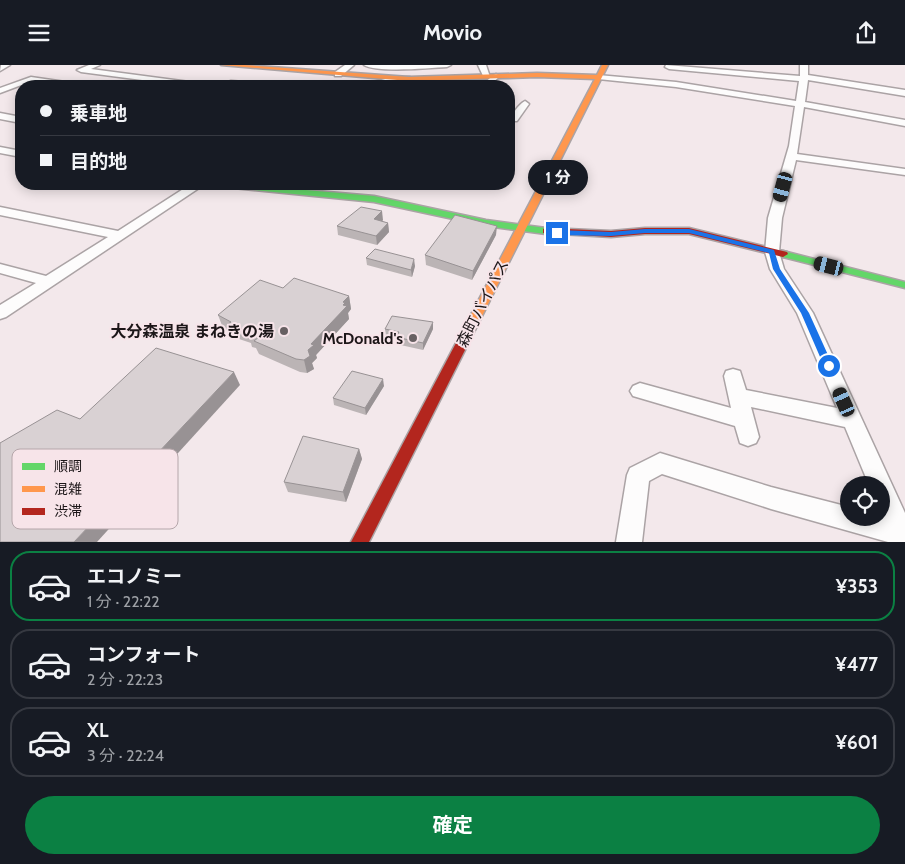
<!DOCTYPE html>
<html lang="ja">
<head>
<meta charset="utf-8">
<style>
  :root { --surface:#171b24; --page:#20242c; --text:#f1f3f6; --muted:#9ea1a6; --line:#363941; --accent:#0b8043 }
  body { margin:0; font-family:Cabin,"Noto Sans JP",sans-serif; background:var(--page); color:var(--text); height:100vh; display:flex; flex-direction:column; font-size:19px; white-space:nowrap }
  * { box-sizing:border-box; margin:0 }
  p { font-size:16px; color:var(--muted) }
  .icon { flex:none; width:28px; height:28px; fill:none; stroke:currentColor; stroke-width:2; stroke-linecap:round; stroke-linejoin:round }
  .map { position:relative; height:477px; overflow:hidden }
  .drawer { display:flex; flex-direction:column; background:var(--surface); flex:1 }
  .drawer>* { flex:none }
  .banner { position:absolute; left:15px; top:15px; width:500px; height:110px; border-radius:20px; box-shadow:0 2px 12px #0003; display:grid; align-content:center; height:110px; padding:0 25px; background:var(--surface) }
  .buttons { position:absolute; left:840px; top:411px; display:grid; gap:10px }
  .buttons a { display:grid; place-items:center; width:50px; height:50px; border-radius:50%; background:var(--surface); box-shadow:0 2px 12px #0003; font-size:25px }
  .end { position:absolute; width:22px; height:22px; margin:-11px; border:6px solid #1a73e8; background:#fff; box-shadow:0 0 0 2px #fff }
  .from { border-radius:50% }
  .bubble { position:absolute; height:35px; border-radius:18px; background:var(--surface); box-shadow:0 2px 12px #0003; font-size:16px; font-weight:700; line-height:35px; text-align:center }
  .car { position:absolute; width:15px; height:30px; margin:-15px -8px; border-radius:6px; box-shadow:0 0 4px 1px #0007; background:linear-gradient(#222 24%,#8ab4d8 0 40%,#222 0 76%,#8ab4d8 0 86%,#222 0) }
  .banner b { display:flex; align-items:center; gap:18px; height:48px; font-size:19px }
  .banner b+b { border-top:1px solid var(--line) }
  .banner i { width:12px; height:12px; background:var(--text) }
  ul { padding:9px 0 0; list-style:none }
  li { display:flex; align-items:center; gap:15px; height:70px; margin:0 10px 8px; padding:0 15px; border:2px solid var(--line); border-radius:20px }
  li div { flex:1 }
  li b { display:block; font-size:19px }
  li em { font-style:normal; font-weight:700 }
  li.active { border-color:var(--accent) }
  li>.icon { width:45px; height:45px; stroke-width:1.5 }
  .cta { display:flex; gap:10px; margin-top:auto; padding:10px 25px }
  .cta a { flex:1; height:58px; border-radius:30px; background:var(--accent); color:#fff; font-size:20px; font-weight:700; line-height:58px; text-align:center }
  header { display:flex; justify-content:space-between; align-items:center; height:65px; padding:0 25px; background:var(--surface); font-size:22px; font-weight:700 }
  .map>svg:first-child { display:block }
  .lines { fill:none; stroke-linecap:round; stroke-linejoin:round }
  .street-casing { stroke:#aba3a5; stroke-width:3 }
  .fast-casing { stroke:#aba3a5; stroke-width:3 }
  .slow-casing { stroke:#aba3a5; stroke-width:3 }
  .jam-casing { stroke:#aba3a5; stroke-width:3 }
  .path { stroke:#d6d4d4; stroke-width:2; stroke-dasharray:2 2.5; stroke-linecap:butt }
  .street { fill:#fdfcfc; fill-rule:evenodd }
  .fast { fill:#63d668; fill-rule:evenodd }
  .slow { fill:#ff974d; fill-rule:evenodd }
  .jam { fill:#b3261e; fill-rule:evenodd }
  .wall { fill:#bbb4b5 }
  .shaded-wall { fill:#989294 }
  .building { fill:#d9d1d3; stroke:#989294 }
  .route { fill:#1a73e8 }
  .poi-dot { fill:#676062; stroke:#f7e4e9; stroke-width:2 }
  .labels { text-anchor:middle; stroke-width:4; stroke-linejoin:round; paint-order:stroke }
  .street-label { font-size:16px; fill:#1c1618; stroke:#f7e4e9 }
  .poi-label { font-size:16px; font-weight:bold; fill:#1c1618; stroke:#f7e4e9; text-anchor:end }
  .key { fill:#f7e4e9; stroke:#b5a6aa; stroke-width:1 }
  .key-label { font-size:14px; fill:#1c1618 }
</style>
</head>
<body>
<header><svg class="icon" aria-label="menu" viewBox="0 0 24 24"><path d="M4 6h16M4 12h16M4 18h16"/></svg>Movio<svg class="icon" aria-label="share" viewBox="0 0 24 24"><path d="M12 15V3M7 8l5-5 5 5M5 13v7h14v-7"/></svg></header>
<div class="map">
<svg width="905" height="477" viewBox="0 0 905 477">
  <rect width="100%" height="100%" fill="#f3e8eb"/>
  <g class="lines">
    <g class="street-casing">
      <g id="street">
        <polygon points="10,0 0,6 1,0"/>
        <polygon points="89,0 100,0 91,4 197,18 201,20 188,21 81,7 77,5"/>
        <polygon points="345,0 354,0 341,11 335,11 335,7"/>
        <path d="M364 0H451L447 2C430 3 377 8 364 0Z"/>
        <polygon points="478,0 486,0 490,12 496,9 500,11 489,21 481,21 490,13 484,13"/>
        <polygon points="666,0 800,11 800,0 808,0 808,10 905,25 905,31 808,15 805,37 905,55 905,61 804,42 797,89 905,104 905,110 796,95 782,153 779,187 784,204 813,248 905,448 905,477 888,477 771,444 662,409 649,416 642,477 616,477 627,410 630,403 660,388 771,422 849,442 849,452 881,452 882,450 881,420 869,420 845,362 751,342 759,372 756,378 748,381 740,378 735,361 633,331 630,326 633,321 640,318 731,343 724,311 726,306 733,304 740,306 746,325 837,343 797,248 770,204 765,187 768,153 789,81 795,41 676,22 598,14 594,12 598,10 676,17 796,36 799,16 669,4 665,2"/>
        <polygon points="31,12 79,19 83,21 64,21 32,16 0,28 0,23"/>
        <polygon points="407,12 410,12 410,16 372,21 358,21 389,13"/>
        <polygon points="231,16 276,19 280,21 215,21"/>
        <path d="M525 36 529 39 517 56H511C510 51 519 39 525 36Z"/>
        <polygon points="0,48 21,52 21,58 0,54"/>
        <polygon points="0,82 21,86 21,92 0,88"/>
        <polygon points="191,119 205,119 6,252 0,254 0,240 36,218 0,208 0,199 46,211 108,172 0,150 0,142 118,166"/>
      </g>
    </g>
    <g class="fast-casing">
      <g id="fast">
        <polygon points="209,119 237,119 374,131 486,155 546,163 551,166 546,169 486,161 374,137 213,121"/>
        <polygon points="783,186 905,217 905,223 779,191 778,189 779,187"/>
      </g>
    </g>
    <g class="slow-casing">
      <polygon id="slow" points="221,0 244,0 409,12 537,8 597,10 602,0 608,0 477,261 471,265 465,261 595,14 537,12 409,16"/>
    </g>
    <g class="jam-casing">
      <g id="jam">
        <polygon points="546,163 611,166 645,163 689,163 787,187 788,189 783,192 689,169 645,169 611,172 543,168 543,164"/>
        <polygon points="471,257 477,261 369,477 351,477 465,261"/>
      </g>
    </g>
    <polyline class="path" points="382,123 390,119"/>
    <use href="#street" class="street"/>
    <use href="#fast" class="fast"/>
    <use href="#slow" class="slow"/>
    <use href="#jam" class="jam"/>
  </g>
  <g class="wall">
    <polygon points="383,155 382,156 388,158 389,167 377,180 338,170 337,161"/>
    <polygon points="496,170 472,215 426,200 425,190"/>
    <polygon points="366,193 415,201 412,212 367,200"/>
    <polygon points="349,231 351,244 348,248 349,254 316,290 317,293 312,298 314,304 307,308 300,307 259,289 256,283 252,282 251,278 233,272 232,267 223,263 218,250"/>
    <polygon points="385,264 433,264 423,285 396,279 396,273 386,271"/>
    <polygon points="384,321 366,350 334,340 333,333"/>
    <polygon points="359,384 362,394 346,437 288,427 284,417"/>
  </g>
  <g class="shaded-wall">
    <polygon points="382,146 383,155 375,164 374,154"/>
    <polygon points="388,158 389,167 377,180 376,171"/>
    <polygon points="497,161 496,170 472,215 473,206"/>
    <polygon points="414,194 415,201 412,212 411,205"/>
    <polygon points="349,231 351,244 348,248 349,254 316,290 317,293 312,298 314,304 307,308 304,295 311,279 343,237"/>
    <polygon points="433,257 433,264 423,285 423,278"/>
    <polygon points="234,307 240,320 97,477 74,477"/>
    <polygon points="383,314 384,321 366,350 365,343"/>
    <polygon points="359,384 362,394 346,437 343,427"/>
  </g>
  <g class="building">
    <polygon points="361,142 382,146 374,154 388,158 376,171 337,161"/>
    <polygon points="455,150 497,161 473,206 425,190"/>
    <polygon points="375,184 414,194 411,205 366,193"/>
    <polygon points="294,213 349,231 343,237 345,238 343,240 347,241 311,279 314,280 308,285 310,291 304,295 296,294 254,276 259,272 247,269 250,266 228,259 231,257 218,250 260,215 283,223"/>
    <polygon points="392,251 433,257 423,278 396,272 399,267 385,264"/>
    <polygon points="156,283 234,307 74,477 0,477 0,378 57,345 80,354"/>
    <polygon points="352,306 383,314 365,343 333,333"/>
    <polygon points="303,371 359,384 343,427 284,417"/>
  </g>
  <polygon class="route" points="645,164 689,164 774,185 780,204 809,248 833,301 832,304 829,305 824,301 801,248 773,204 769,188 689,168 645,168 611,171 557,170 554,168 557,165 611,167"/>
  <g class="poi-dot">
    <circle cx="284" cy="266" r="5"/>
    <circle cx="413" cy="273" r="5"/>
  </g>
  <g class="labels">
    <g class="street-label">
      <text transform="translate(482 238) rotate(-63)" y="6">森町バイパス</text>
    </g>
    <g class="poi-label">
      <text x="274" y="272">大分森温泉 まねきの湯</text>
      <text x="403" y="279">McDonald's</text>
    </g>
  </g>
  <rect x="12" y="384" width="166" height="80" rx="8" class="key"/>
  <rect x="22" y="398" width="23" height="7" fill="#63d668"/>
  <rect x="22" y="421" width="23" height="6" fill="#ff974d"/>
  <rect x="22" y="443" width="23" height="7" fill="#b3261e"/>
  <g class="key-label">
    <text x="54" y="406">順調</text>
    <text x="54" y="429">混雑</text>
    <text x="54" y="451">渋滞</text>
  </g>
</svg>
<div class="buttons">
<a><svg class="icon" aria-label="locate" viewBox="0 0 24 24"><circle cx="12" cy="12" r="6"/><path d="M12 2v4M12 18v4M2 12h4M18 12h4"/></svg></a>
</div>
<i class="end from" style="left:829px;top:301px"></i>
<i class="end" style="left:557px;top:168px"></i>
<div class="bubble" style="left:528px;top:95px;width:60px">1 分</div>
<i class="car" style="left:783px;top:122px;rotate:195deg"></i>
<i class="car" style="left:829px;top:201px;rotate:284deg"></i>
<i class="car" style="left:844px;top:337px;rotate:336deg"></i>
<div class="banner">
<b><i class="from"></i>乗車地</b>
<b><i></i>目的地</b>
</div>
</div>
<section class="drawer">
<ul>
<li class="active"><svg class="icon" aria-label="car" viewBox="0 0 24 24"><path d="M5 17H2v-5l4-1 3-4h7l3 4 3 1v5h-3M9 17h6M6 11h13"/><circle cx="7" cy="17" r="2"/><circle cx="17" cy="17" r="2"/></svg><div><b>エコノミー</b><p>1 分 · 22:22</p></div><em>¥353</em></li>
<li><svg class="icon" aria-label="car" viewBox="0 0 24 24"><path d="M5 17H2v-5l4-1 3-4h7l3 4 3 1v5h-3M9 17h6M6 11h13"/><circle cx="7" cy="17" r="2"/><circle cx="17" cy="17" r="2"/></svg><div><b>コンフォート</b><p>2 分 · 22:23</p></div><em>¥477</em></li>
<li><svg class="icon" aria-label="car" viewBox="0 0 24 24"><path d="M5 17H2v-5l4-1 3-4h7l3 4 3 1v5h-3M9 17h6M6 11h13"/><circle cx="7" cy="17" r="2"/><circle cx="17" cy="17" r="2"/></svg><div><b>XL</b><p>3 分 · 22:24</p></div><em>¥601</em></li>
</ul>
<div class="cta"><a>確定</a></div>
</section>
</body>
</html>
